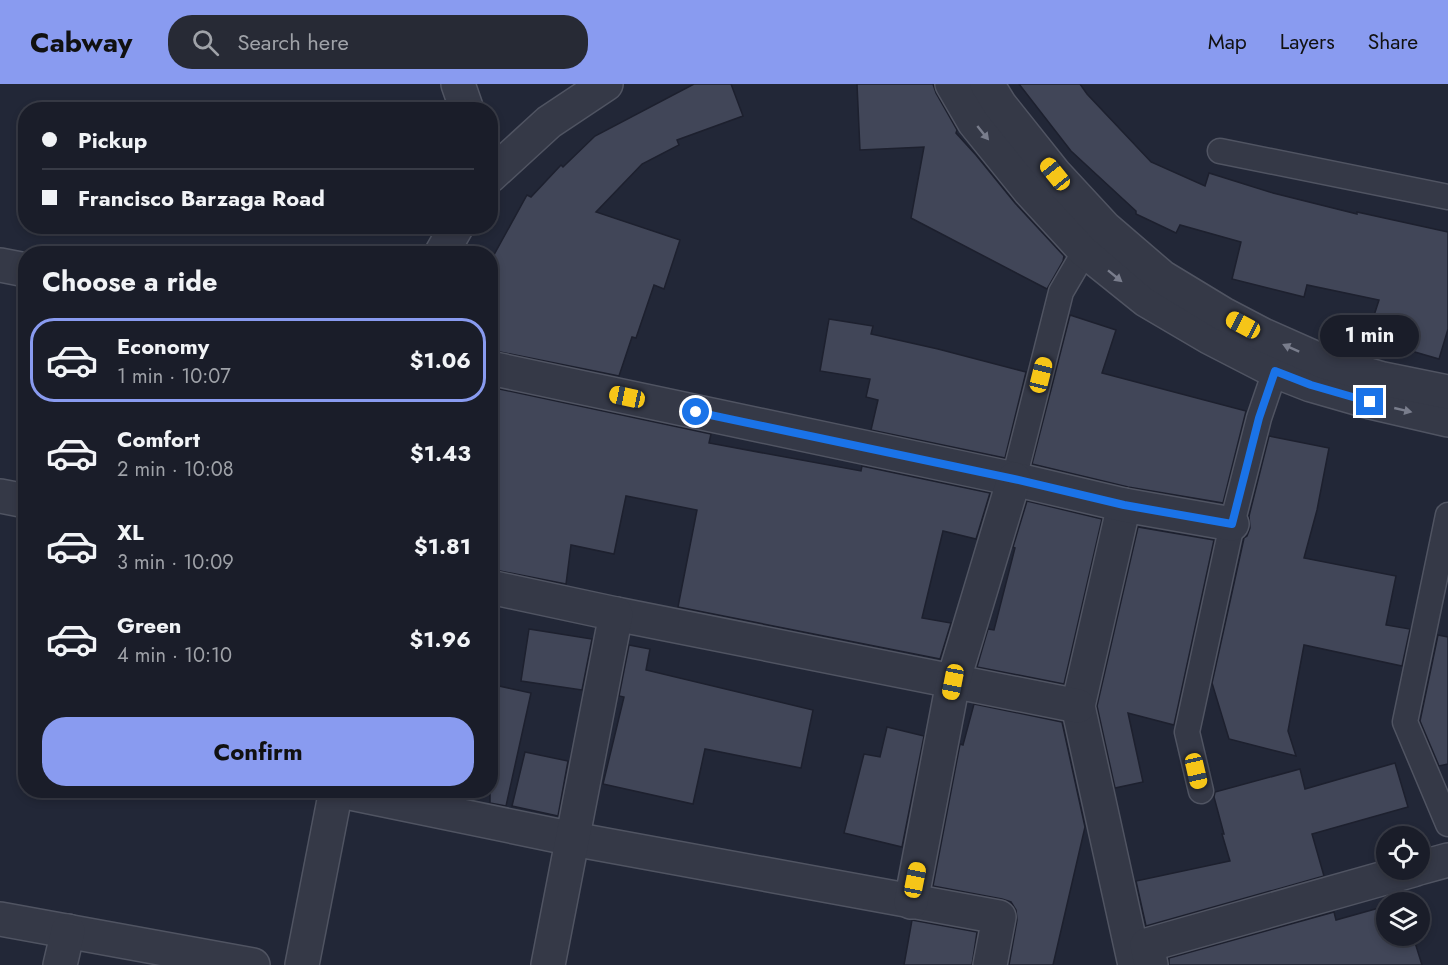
<!DOCTYPE html>
<html lang="en">
<head>
<meta charset="utf-8">
<style>
  :root { --surface:#1a1d29; --page:#272a35; --text:#f1f3f6; --muted:#9fa2a8; --line:#383b46; --accent:#899bf0 }
  body { margin:0; font-family:Jost,sans-serif; background:var(--page); color:var(--text); height:100vh; display:flex; flex-direction:column; font-size:22px; white-space:nowrap }
  * { box-sizing:border-box; margin:0 }
  p { font-size:20px; color:var(--muted) }
  .icon { flex:none; width:33px; height:33px; fill:none; stroke:currentColor; stroke-width:2; stroke-linecap:round; stroke-linejoin:round }
  .map { position:relative; flex:1; overflow:hidden }
  .panel { position:absolute; left:18px; top:162px; width:480px; height:552px; display:flex; flex-direction:column; background:var(--surface); border-radius:24px; box-shadow:0 3px 9px #0003,0 0 0 2px var(--line) }
  .panel>* { flex:none }
  .hud { position:absolute; left:18px; top:18px; width:480px; height:132px; border-radius:24px; box-shadow:0 3px 9px #0003,0 0 0 2px var(--line); display:grid; align-content:center; height:132px; padding:0 24px; background:var(--surface) }
  .controls { position:absolute; left:1376px; top:742px; display:grid; gap:12px }
  .controls a { display:grid; place-items:center; width:54px; height:54px; border-radius:50%; background:var(--surface); box-shadow:0 3px 9px #0003,0 0 0 2px var(--line); font-size:30px }
  .end { position:absolute; width:27px; height:27px; margin:-14px; border:8px solid #1a73e8; background:#fff; box-shadow:0 0 0 3px #fff }
  .from { border-radius:50% }
  .bubble { position:absolute; height:42px; border-radius:21px; background:var(--surface); box-shadow:0 3px 9px #0003,0 0 0 2px var(--line); font-size:20px; font-weight:700; line-height:42px; text-align:center }
  .car { position:absolute; width:18px; height:36px; margin:-18px -9px; border-radius:8px; box-shadow:0 0 4px 2px #0007; background:linear-gradient(#f5c518 24%,#345 0 40%,#f5c518 0 76%,#345 0 86%,#f5c518 0) }
  .hud b { display:flex; align-items:center; gap:21px; height:57px; font-size:22px }
  .hud b+b { border-top:2px solid var(--line) }
  .hud i { width:15px; height:15px; background:var(--text) }
  ul { padding:0; list-style:none }
  li { display:flex; align-items:center; gap:18px; height:84px; margin:0 12px 9px; padding:0 12px; border:3px solid transparent; border-radius:24px }
  li div { flex:1 }
  li b { display:block; font-size:22px }
  li em { font-style:normal; font-weight:700 }
  li.active { border-color:var(--accent) }
  li>.icon { width:54px; height:54px; stroke-width:1.5 }
  h2 { padding:0 24px; font-size:27px; line-height:72px }
  .primary-button { display:flex; gap:12px; margin-top:auto; padding:12px 24px }
  .primary-button a { flex:1; height:69px; border-radius:24px; background:var(--accent); color:#111; font-size:24px; font-weight:700; line-height:69px; text-align:center }
  header { display:flex; align-items:center; gap:36px; box-sizing:border-box; height:84px; padding:0 30px; background:var(--accent); color:#111 }
  header strong { font-size:28px }
  nav { display:flex; gap:33px; margin-inline-start:auto; font-size:21px }
  .search { width:420px; height:54px; background:var(--page); display:flex; align-items:center; gap:15px; box-sizing:border-box; padding:0 21px; border-radius:24px; color:var(--muted); font-size:22px }
  .map>svg:first-child { display:block }
  .building { fill:#414658; stroke:#1d202e; stroke-width:1.5 }
  .lines { fill:none; stroke-linecap:round; stroke-linejoin:round }
  .service-casing { stroke:#505462; stroke-width:27 }
  .pedestrian-casing { stroke:#505462; stroke-width:36 }
  .minor-casing { stroke:#505462; stroke-width:36 }
  .tertiary-casing { stroke:#505462; stroke-width:36 }
  .service { stroke:#353947; stroke-width:24 }
  .pedestrian { stroke:#353947; stroke-width:33 }
  .minor { stroke:#353947; stroke-width:33 }
  .tertiary { stroke:#353947; stroke-width:33 }
  .oneway { fill:#797d8c }
  .route { stroke:#1a73e8; stroke-width:8 }
</style>
</head>
<body>
<header>
<strong>Cabway</strong>
<div class="search"><svg class="icon" aria-label="search" viewBox="0 0 24 24"><circle cx="10" cy="10" r="6"/><path d="M15 15l6 6"/></svg>Search here</div>
<nav><a>Map</a><a>Layers</a><a>Share</a></nav>
</header>
<div class="map">
<svg width="1448" height="881" viewBox="0 0 1448 881">
  <rect width="100%" height="100%" fill="#222737"/>
  <g class="building">
    <polygon points="694,0 731,0 743,32 677,56 679,61 642,80 596,128 680,156 664,205 654,201 636,254 632,253 619,292 490,266 490,178 527,111 531,113 561,81 563,83 595,52"/>
    <polygon points="857,0 933,0 936,9 957,46 956,49 976,71 1015,119 1064,172 1063,177 1047,205 911,134 924,63 860,66"/>
    <polygon points="1019,0 1080,0 1087,10 1151,78 1205,102 1209,89 1273,109 1357,130 1357,128 1448,148 1448,245 1439,275 1401,264 1402,260 1368,250 1379,216 1307,201 1304,213 1232,195 1241,158 1180,141 1176,149 1136,130 1136,127 1071,67"/>
    <polygon points="1070,231 1116,246 1102,289 1246,327 1223,419 1128,403 1032,380"/>
    <polygon points="829,235 873,242 871,250 938,265 1026,288 1005,374 871,346 878,316 866,313 870,295 820,287"/>
    <polygon points="490,303 711,350 709,359 861,387 862,382 990,409 976,455 943,447 922,534 951,539 940,575 678,523 697,426 626,412 614,470 571,461 566,500 490,485"/>
    <polygon points="1269,352 1329,364 1317,426 1304,474 1396,492 1386,541 1410,545 1402,582 1304,561 1288,647 1296,672 1229,655 1212,599 1244,454 1247,452 1250,444 1249,432"/>
    <polygon points="1027,417 1102,435 1064,600 977,583 988,545 994,546 1015,464 1013,463"/>
    <polygon points="1138,443 1214,456 1174,641 1128,629 1143,698 1115,704 1097,622"/>
    <polygon points="529,545 592,555 582,606 521,597"/>
    <polygon points="1438,551 1448,553 1448,680 1439,682 1420,637"/>
    <polygon points="629,561 650,565 646,586 813,626 801,684 705,665 693,720 603,700 624,613 619,612"/>
    <polygon points="490,600 531,609 506,722 490,719"/>
    <polygon points="974,620 1062,638 1085,743 1053,881 1009,881 1017,836 1016,826 1011,818 1002,815 933,802 960,660 963,661"/>
    <polygon points="887,643 924,652 902,763 844,749 864,670 880,673"/>
    <polygon points="525,668 568,677 558,732 512,722"/>
    <polygon points="1395,679 1408,723 1312,750 1324,792 1146,842 1136,797 1230,777 1222,750 1224,750 1214,713 1215,708 1300,685 1305,705"/>
    <polygon points="1386,822 1386,852 1413,852 1422,881 1169,881 1169,874 1334,828 1336,836"/>
    <polygon points="912,836 977,848 972,881 904,881"/>
  </g>
  <g class="lines">
    <g class="service-casing">
      <g id="service">
        <polyline points="1220,67 1448,113"/>
        <polyline points="1014,395 1061,208 1085,167 1095,156"/>
        <polyline points="1448,431 1405,638 1448,740"/>
        <polyline points="1201,707 1187,648 1232,440 1259,334 1275,287"/>
      </g>
    </g>
    <g class="pedestrian-casing">
      <g id="pedestrian">
        <polyline points="0,412 26,417"/>
        <polyline points="1124,421 1078,622 1135,881"/>
        <polyline points="616,530 1078,622"/>
        <polyline points="336,706 573,755 999,833 990,881"/>
        <polyline points="0,835 253,881"/>
        <polyline points="60,881 68,847"/>
      </g>
    </g>
    <g class="minor-casing">
      <g id="minor">
        <polyline points="458,0 467,26"/>
        <polyline points="490,92 549,38 606,0"/>
        <polyline points="441,170 457,142"/>
        <polyline points="0,181 26,186"/>
        <polyline points="490,284 1014,395 1124,421 1232,440"/>
        <polyline points="490,503 616,530 548,881"/>
        <polyline points="1419,784 1448,776"/>
        <polyline points="911,818 953,598 1014,395"/>
        <polyline points="302,881 336,706"/>
        <polyline points="1151,881 1147,861 1413,786"/>
      </g>
    </g>
    <g class="tertiary-casing">
      <g id="tertiary">
        <polyline points="952,0 974,38 1029,106 1085,167 1146,216 1209,253 1275,287 1311,301 1370,318 1448,336"/>
        <polyline points="987,0 1000,21 1055,90 1105,144 1162,193 1223,230 1263,251 1324,278 1383,295 1448,308"/>
      </g>
    </g>
    <use href="#service" class="service"/>
    <use href="#pedestrian" class="pedestrian"/>
    <use href="#minor" class="minor"/>
    <use href="#tertiary" class="tertiary"/>
  </g>
  <defs><path id="oneway-solid" d="M-6-.8H1V-3.2L6.5 0L1 3.2V.8H-6Z" transform="scale(1.5)"/></defs>
  <g class="oneway">
    <use href="#oneway-solid" transform="translate(983 49) rotate(51)"/>
    <use href="#oneway-solid" transform="translate(1115 192) rotate(39)"/>
    <use href="#oneway-solid" transform="translate(1291 264) rotate(-156)"/>
    <use href="#oneway-solid" transform="translate(1403 326) rotate(13)"/>
  </g>
  <g class="lines">
    <polyline class="route" points="696,328 1014,395 1124,421 1232,440 1259,334 1275,287 1311,301 1370,318"/>
  </g>
</svg>
<div class="controls">
<a><svg class="icon" aria-label="locate" viewBox="0 0 24 24"><circle cx="12" cy="12" r="6"/><path d="M12 2v4M12 18v4M2 12h4M18 12h4"/></svg></a>
<a><svg class="icon" aria-label="layers" viewBox="0 0 24 24"><path d="M12 4l9 5-9 5-9-5zM3 14l9 5 9-5"/></svg></a>
</div>
<i class="end from" style="left:696px;top:328px"></i>
<i class="end" style="left:1370px;top:318px"></i>
<div class="bubble" style="left:1320px;top:231px;width:99px">1 min</div>
<i class="car" style="left:1055px;top:90px;rotate:321deg"></i>
<i class="car" style="left:1243px;top:241px;rotate:298deg"></i>
<i class="car" style="left:1041px;top:291px;rotate:14deg"></i>
<i class="car" style="left:627px;top:313px;rotate:282deg"></i>
<i class="car" style="left:953px;top:598px;rotate:191deg"></i>
<i class="car" style="left:1196px;top:687px;rotate:167deg"></i>
<i class="car" style="left:915px;top:796px;rotate:11deg"></i>
<div class="hud">
<b><i class="from"></i>Pickup</b>
<b><i></i>Francisco Barzaga Road</b>
</div>
<section class="panel">
<h2>Choose a ride</h2>
<ul>
<li class="active"><svg class="icon" aria-label="car" viewBox="0 0 24 24"><path d="M5 17H2v-5l4-1 3-4h7l3 4 3 1v5h-3M9 17h6M6 11h13"/><circle cx="7" cy="17" r="2"/><circle cx="17" cy="17" r="2"/></svg><div><b>Economy</b><p>1 min · 10:07</p></div><em>$1.06</em></li>
<li><svg class="icon" aria-label="car" viewBox="0 0 24 24"><path d="M5 17H2v-5l4-1 3-4h7l3 4 3 1v5h-3M9 17h6M6 11h13"/><circle cx="7" cy="17" r="2"/><circle cx="17" cy="17" r="2"/></svg><div><b>Comfort</b><p>2 min · 10:08</p></div><em>$1.43</em></li>
<li><svg class="icon" aria-label="car" viewBox="0 0 24 24"><path d="M5 17H2v-5l4-1 3-4h7l3 4 3 1v5h-3M9 17h6M6 11h13"/><circle cx="7" cy="17" r="2"/><circle cx="17" cy="17" r="2"/></svg><div><b>XL</b><p>3 min · 10:09</p></div><em>$1.81</em></li>
<li><svg class="icon" aria-label="car" viewBox="0 0 24 24"><path d="M5 17H2v-5l4-1 3-4h7l3 4 3 1v5h-3M9 17h6M6 11h13"/><circle cx="7" cy="17" r="2"/><circle cx="17" cy="17" r="2"/></svg><div><b>Green</b><p>4 min · 10:10</p></div><em>$1.96</em></li>
</ul>
<div class="primary-button"><a>Confirm</a></div>
</section>
</div>
</body>
</html>
